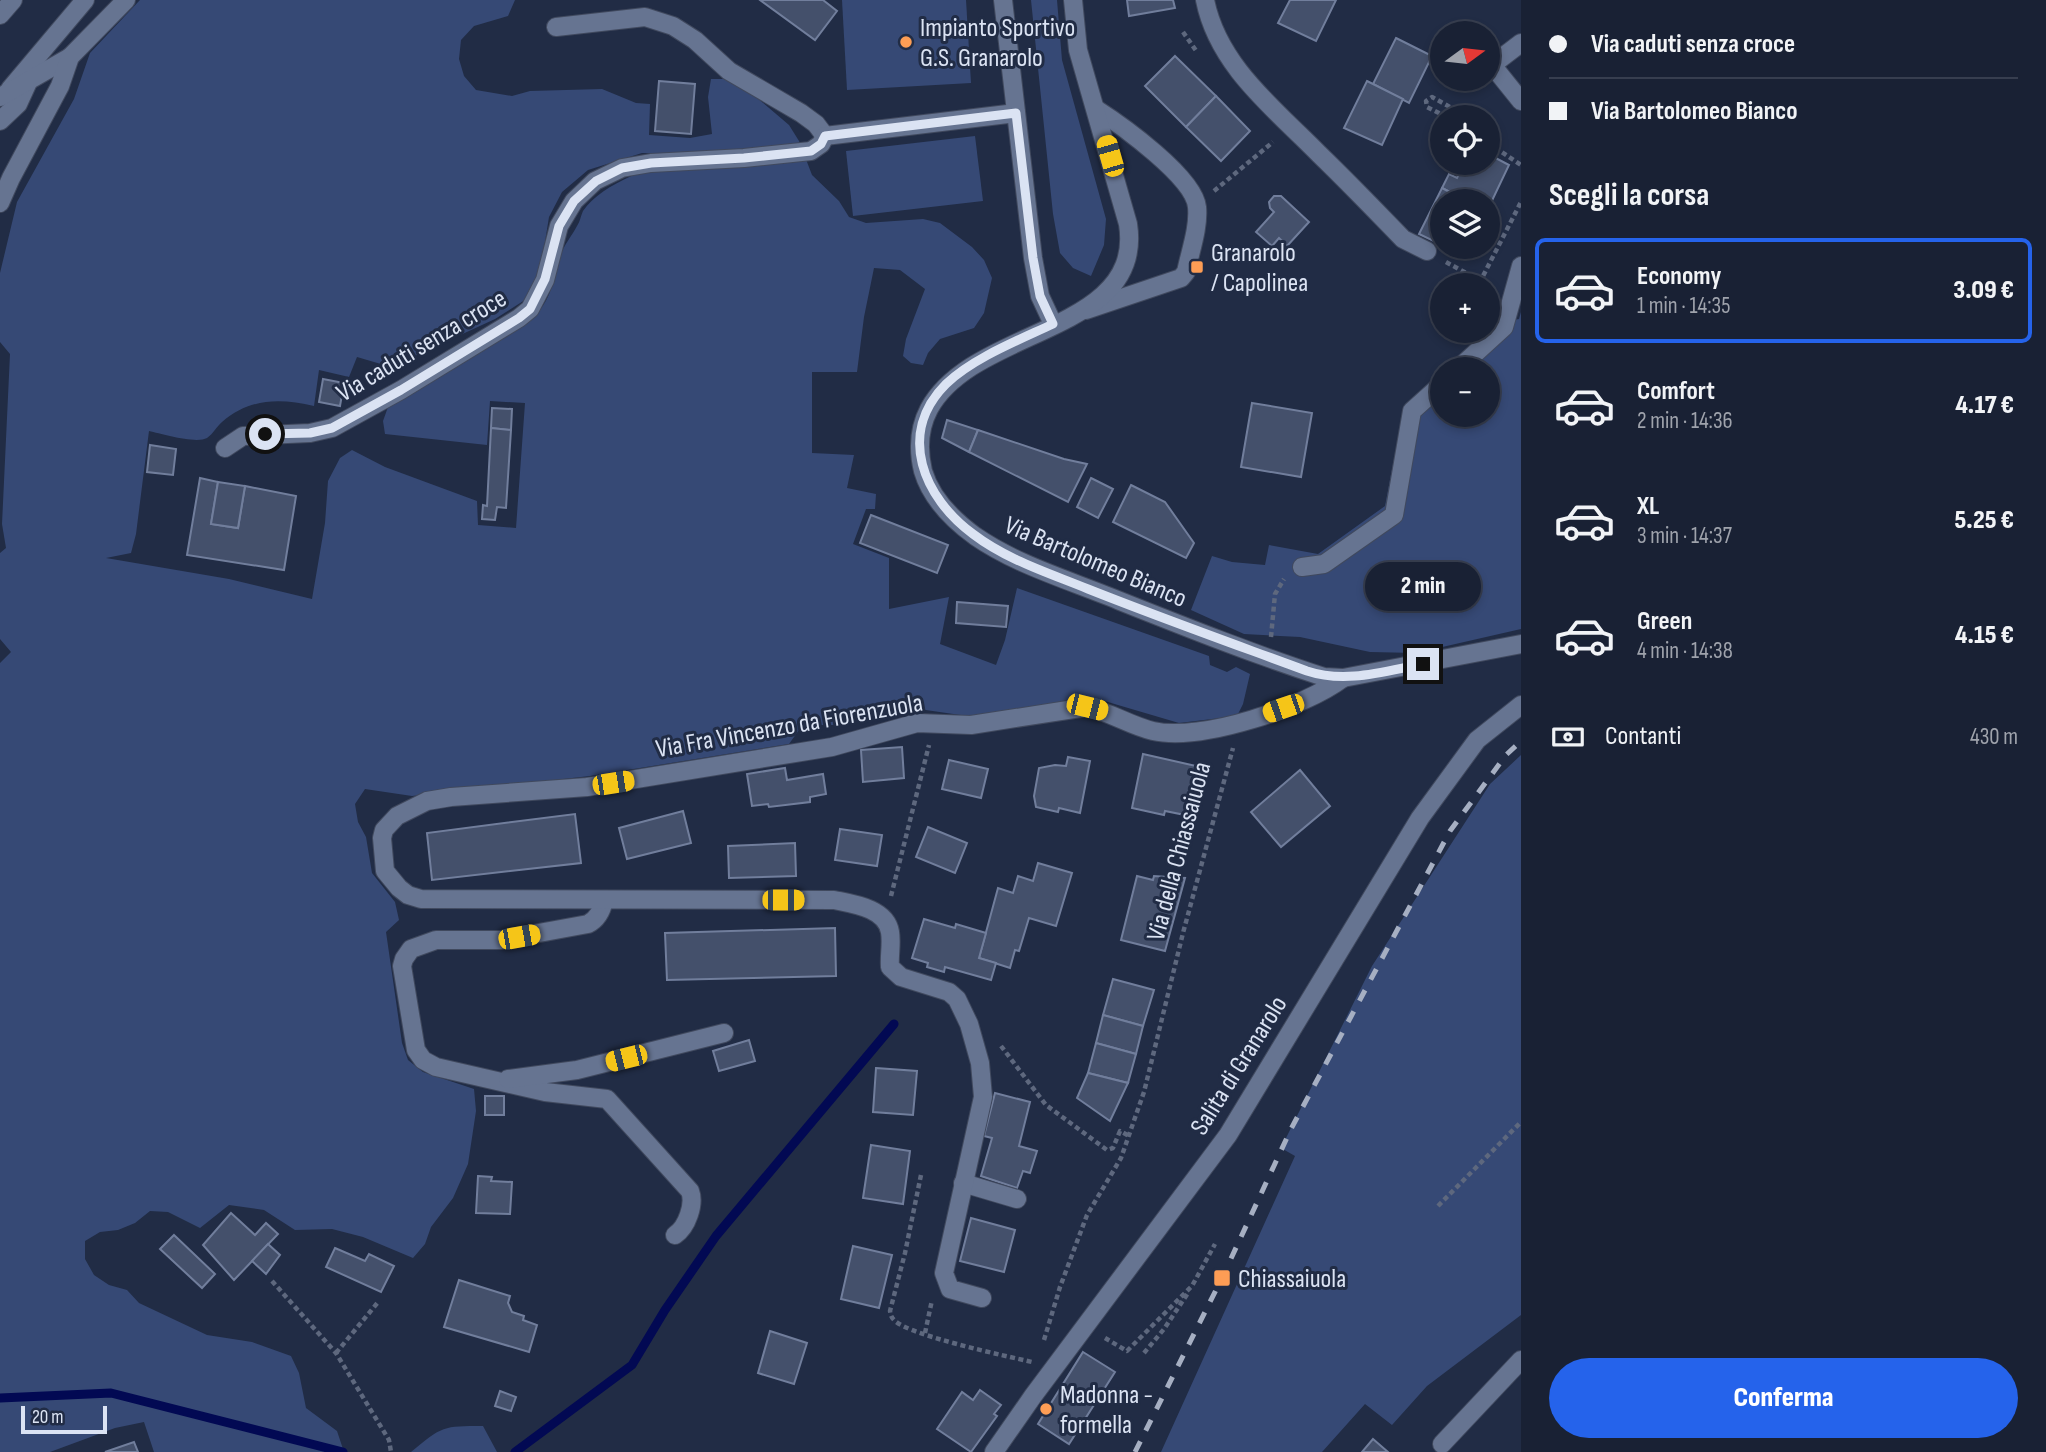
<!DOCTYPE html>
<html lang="it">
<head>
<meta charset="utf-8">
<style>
  :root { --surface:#192134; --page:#22293c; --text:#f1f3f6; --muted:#9fa3ac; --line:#373e4f; --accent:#2563eb }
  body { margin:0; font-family:"Sofia Sans Condensed",sans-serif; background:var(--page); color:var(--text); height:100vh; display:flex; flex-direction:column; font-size:26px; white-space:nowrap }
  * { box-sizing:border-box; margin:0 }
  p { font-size:23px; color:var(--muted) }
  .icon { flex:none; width:38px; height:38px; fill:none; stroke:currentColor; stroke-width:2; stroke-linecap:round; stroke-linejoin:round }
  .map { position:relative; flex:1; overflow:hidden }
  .details { display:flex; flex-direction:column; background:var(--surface); width:525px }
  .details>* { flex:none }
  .hud { display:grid; align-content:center; height:154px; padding:0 28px; background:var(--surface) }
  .needle { width:46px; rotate:75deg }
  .fabs { position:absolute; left:1430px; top:21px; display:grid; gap:14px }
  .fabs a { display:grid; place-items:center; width:70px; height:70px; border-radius:50%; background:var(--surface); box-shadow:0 4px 10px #0003,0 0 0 2px var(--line); font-size:35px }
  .scale { position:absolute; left:21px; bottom:18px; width:86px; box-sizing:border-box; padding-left:7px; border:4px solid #dbe3f3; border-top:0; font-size:19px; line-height:24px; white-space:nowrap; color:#dbe3f3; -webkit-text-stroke:5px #212c45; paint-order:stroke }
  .end { position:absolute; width:32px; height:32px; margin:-16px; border:9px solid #dbe3f3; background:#111; box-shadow:0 0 0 4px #111 }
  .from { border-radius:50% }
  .bubble { position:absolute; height:49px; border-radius:24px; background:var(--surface); box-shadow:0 4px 10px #0003,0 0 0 2px var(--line); font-size:23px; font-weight:800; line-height:49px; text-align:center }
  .car { position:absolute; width:21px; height:42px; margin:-21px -10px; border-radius:9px; box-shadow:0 0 5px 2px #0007; background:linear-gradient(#f5c518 24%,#345 0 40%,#f5c518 0 76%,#345 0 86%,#f5c518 0) }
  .hud b { display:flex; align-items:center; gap:24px; height:66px; font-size:26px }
  .hud b+b { border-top:2px solid var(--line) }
  .hud i { width:18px; height:18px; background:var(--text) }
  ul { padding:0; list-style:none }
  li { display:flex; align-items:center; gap:21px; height:105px; margin:0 14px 10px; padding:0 14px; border:4px solid transparent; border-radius:10px }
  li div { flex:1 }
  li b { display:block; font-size:26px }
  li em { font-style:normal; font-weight:800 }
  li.active { border-color:var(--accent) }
  li>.icon { width:63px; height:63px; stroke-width:1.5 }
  h2 { padding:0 28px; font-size:32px; line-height:84px }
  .pay { display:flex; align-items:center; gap:18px; height:77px; padding:0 28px; font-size:26px }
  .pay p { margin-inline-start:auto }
  .button { display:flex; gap:14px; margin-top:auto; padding:14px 28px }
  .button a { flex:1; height:80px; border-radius:42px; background:var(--accent); color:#fff; font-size:28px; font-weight:800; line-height:80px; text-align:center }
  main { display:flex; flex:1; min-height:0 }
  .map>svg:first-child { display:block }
  .green { fill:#364975; fill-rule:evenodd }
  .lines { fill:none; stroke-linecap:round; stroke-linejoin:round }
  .stream { stroke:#020953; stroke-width:9 }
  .building { fill:#44506b; stroke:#717e9c; stroke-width:2 }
  .service-casing { stroke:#40495e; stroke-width:20 }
  .pedestrian-casing { stroke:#40495e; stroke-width:20 }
  .minor-casing { stroke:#40495e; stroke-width:20 }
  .path { stroke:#5e687e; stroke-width:4.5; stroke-dasharray:5 3.5; stroke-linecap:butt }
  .service { stroke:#667491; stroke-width:18 }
  .pedestrian { stroke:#667491; stroke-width:18 }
  .minor { stroke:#667491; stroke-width:18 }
  .rail { stroke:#a6afc2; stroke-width:5; stroke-dasharray:12 12; stroke-linecap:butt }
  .route { stroke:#dbe3f3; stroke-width:9 }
  .poi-dot { fill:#fd9d55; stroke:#212c45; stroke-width:2.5 }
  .labels { text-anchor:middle; stroke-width:6; stroke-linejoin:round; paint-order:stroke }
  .poi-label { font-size:26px; fill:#dbe3f3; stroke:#212c45; text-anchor:start }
  .street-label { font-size:26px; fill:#dbe3f3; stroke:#212c45 }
</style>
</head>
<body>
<main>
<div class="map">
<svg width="1521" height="1452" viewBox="0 0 1521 1452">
  <rect width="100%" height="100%" fill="#212c45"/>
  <g class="green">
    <path d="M140 0H515L508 16 474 26 461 40 459 59 464 76 476 90 512 96 530 91 602 89 636 103 650 104 649 135 690 138 712 134 708 97 711 79H724L742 85 789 125 799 141 812 175 839 201 849 217 866 223 923 219 940 223 972 247 984 260 992 278 984 313 974 328 940 339 928 353 923 365 911 363 903 356 906 339 925 289 900 270 874 268 864 317 857 372H812V453L854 455 847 488 876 494 875 509H866L853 544 889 558V609L949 597 940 644 996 665 1005 640 1017 588 1209 656 1210 665 1227 672 1236 667 1250 674 1243 704 1237 716 1179 723 1101 700H1071L1024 716 988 719 905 707 887 709 853 722 835 725H816L799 730 789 744 590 776 412 796 365 789 355 804 358 822 366 837 372 873 395 902 399 920 386 932 402 1043 408 1060 423 1072 474 1089 476 1111 468 1164 453 1198 431 1227 425 1244 413 1258 363 1237 332 1229 295 1230 264 1210 229 1205 200 1228 168 1212 150 1211 135 1223 118 1230 100 1232 85 1241V1259L94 1275 109 1285 127 1290 139 1303 207 1335 252 1342 291 1356 299 1373 306 1408 337 1431 344 1452H154L144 1422 115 1428 50 1452H0V663L11 652 0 639V553L6 548 2 524 10 354 0 342V273L17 202 74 99 90 53ZM642 153 687 154C656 166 603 182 583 211 581 215 580 222 577 226 572 236 565 243 561 254 551 285 553 302 525 325L388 407 383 421 385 434 487 445 490 401 525 403 516 528 478 525 477 501 385 467 352 450 340 458 328 481 325 523 312 599 229 579 106 558 131 553 136 534 149 431C162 434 196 444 207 438 213 434 217 426 222 422 250 398 280 398 314 406L319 370 349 377 357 357 391 367 495 319 528 298 539 279 549 217 562 192 588 170Z"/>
    <polygon points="842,0 966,0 971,83 847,90"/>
    <polygon points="1031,0 1057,0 1062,60 1106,219 1104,245 1091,276 1073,268 1060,253 1053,214"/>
    <polygon points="975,136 983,201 853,216 846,151"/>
    <polygon points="1521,312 1521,629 1416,653 1370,652 1300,637 1244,634 1191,610 1212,556 1232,562 1265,565 1269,545 1318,554 1385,506 1403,412 1442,375 1442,415 1488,415 1488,369 1448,369 1497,323 1519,319"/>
    <polygon points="1521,755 1521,1315 1427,1386 1392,1425 1365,1404 1322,1452 1161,1452 1295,1156 1281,1148 1372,966 1490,784"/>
    <path d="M483 1426 497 1452H411C442 1426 443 1426 483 1426Z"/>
  </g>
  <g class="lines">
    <g class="stream">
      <polyline points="0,1398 111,1393 343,1452"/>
      <polyline points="515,1452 632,1365 665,1310 716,1236 894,1024"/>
    </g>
  </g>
  <g class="building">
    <polygon points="760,0 823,0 837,11 815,40"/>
    <polygon points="1127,0 1173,0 1175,8 1129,16"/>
    <polygon points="1290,0 1336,0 1316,41 1278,23"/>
    <polygon points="1396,38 1432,56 1409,103 1373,84"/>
    <polygon points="1175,56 1216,96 1186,127 1145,86"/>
    <polygon points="659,81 695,84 691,134 655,131"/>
    <polygon points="1367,81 1403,99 1382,145 1344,128"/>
    <polygon points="1216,96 1250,131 1221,161 1186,127"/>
    <polygon points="1488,154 1509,165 1488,209 1488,201 1467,201 1442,188 1449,174 1457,178 1465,163 1488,163"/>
    <polygon points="1442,188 1467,201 1442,201 1442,245 1419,234"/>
    <polygon points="1274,196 1281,196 1309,222 1287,246 1279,238 1272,246 1256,232 1274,212 1270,208 1269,202"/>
    <polygon points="323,379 344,383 340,406 319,402"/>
    <polygon points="1252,403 1312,413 1301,477 1241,467"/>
    <polygon points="492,408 512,409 511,430 491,428"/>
    <polygon points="947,420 978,430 969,452 942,438"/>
    <polygon points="491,428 511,430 506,508 497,507 495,520 482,519 483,505 487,506"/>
    <polygon points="978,430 1064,459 1087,464 1068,502 969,452"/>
    <polygon points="150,445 176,449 173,475 147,472"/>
    <polygon points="200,478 218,482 211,524 238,528 245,486 296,496 284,570 187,555"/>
    <polygon points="1091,478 1113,489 1098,518 1077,507"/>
    <polygon points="218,482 245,486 238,528 211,524"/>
    <polygon points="1131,485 1165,502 1194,543 1186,558 1113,522"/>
    <polygon points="871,515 948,545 937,573 860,543"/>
    <polygon points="957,602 1008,606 1006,627 956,623"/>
    <polygon points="902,747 904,778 863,782 861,750"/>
    <polygon points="1143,754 1196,766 1185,815 1165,811 1164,815 1132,808"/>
    <polygon points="1068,757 1090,761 1080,813 1059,808 1058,812 1036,807 1034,796 1039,768 1055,765 1066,766"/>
    <polygon points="949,760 988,769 981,798 942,789"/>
    <polygon points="785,768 787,780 823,774 826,794 810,797 810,802 769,807 768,804 752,806 747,774"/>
    <polygon points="1300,770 1330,806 1281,847 1251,812"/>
    <polygon points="683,811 691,843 627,859 619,828"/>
    <polygon points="575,814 581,863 432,880 427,833"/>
    <polygon points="928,827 967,843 955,873 916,857"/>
    <polygon points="840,829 882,835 877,866 835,860"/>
    <polygon points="795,843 796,876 729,878 728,846"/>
    <polygon points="1038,863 1072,873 1056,926 1029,918 1019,951 1015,950 1010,968 979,958 998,888 1013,893 1018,876 1033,881"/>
    <polygon points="1137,876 1153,880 1154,876 1185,878 1165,951 1121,940"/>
    <polygon points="924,919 955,928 956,924 986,933 979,958 996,963 991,980 945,967 944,972 927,967 928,963 912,958"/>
    <polygon points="835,928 836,976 667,980 665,933"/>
    <polygon points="1113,979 1154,990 1143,1026 1103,1015"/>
    <polygon points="1103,1015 1143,1026 1136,1054 1096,1043"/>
    <polygon points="749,1040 755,1061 719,1071 713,1051"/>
    <polygon points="1096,1043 1136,1054 1128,1083 1088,1073"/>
    <polygon points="876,1068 917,1071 913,1115 873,1112"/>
    <polygon points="1088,1073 1128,1083 1110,1121 1077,1098"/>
    <polygon points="995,1093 1030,1102 1019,1146 1037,1151 1030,1173 1023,1171 1017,1188 981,1176 992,1138 984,1136"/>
    <rect x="485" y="1096" width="19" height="19"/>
    <polygon points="871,1145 910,1151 903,1204 863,1198"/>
    <polygon points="478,1176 492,1177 491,1181 512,1182 510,1214 476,1213"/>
    <polygon points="231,1213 255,1235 266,1223 278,1234 234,1280 203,1245"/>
    <polygon points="971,1218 1015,1230 1004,1272 960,1261"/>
    <polygon points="174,1235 215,1274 202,1288 160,1249"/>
    <polygon points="268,1244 280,1255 266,1274 252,1261"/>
    <polygon points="853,1246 892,1255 879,1308 841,1299"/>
    <polygon points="335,1248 365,1261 369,1254 394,1266 381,1292 326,1267"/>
    <polygon points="459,1280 510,1296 508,1303 512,1312 524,1316 523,1320 537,1325 529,1352 444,1327"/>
    <polygon points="770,1331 807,1343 794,1384 758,1373"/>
    <polygon points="1083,1352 1115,1372 1069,1444 1038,1424"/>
    <polygon points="980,1390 1001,1405 994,1414 997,1416 971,1452 937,1429 962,1392 973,1400"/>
    <polygon points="500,1391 516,1397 511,1411 495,1406"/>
    <polygon points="1373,1439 1388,1452 1362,1452"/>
    <polygon points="134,1442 138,1452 105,1452"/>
  </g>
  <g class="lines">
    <g class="service-casing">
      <g id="service">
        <polyline points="556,27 645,17 673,26 695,40 729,71 801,113 816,124 825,136"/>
        <polyline points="10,89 85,0"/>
        <polyline points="0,121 18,104 29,80"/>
        <polyline points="825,136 1016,113"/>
        <path d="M1086 310 1181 278 1186 272C1190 252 1199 228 1197 207 1194 177 1121 125 1096 109"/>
        <polyline points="225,448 243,436 310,433 332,428 401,390 519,318 530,309 545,280 559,226 574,201 595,181 622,168 651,163 744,158 811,151 821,144 825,136"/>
        <polyline points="963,1183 1017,1199"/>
      </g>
    </g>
    <g class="pedestrian-casing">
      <g id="pedestrian">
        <polyline points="1521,43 1492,65 1521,101"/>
        <polyline points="1458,369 1504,327 1521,266"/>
        <polyline points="1302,567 1324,564 1394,515 1412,411 1442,384"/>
      </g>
    </g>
    <g class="minor-casing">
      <g id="minor">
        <polyline points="1003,0 1033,258 1040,296 1053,324"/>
        <path d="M1073 0 1078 50 1128 224C1145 334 974 326 929 409 919 428 918 450 923 471 931 498 953 520 975 536 1014 563 1062 578 1105 595 1178 624 1250 653 1324 677L1343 678 1521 644"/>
        <path d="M1205 0C1218 66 1275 109 1319 154 1348 182 1375 210 1403 239L1427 251"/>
        <polyline points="0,15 13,0"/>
        <polyline points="0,97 70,57"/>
        <polyline points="0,203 11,178 60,86 70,57 126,0"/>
        <path d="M604 900C602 910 598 919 588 924L501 940H436L411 949 404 959 402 966 416 1050 423 1060 436 1067 545 1092 607 1099 690 1191C695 1204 687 1227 675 1235"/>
        <polyline points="508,1079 577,1070 724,1033"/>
        <path d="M982 1298 950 1289 944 1273 983 1097 980 1063 969 1024 957 999 949 992 901 977 890 967C889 955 892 944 890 932 886 908 853 904 834 900L421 899 408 895 399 888 385 871 382 838 384 830 397 816 427 801 451 797 587 787 832 747 917 723 971 725 1087 707C1110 712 1131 726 1153 731 1201 742 1305 707 1343 678"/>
        <polyline points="1442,1444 1521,1360"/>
        <polyline points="994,1452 1033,1396 1228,1135 1420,818 1477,740 1521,705"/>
      </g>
    </g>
    <g class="path">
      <polyline points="1183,32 1197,52"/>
      <polyline points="1447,117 1427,107 1426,101 1432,97 1468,117"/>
      <polyline points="1488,143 1521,165"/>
      <polyline points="1214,191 1273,142"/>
      <polyline points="1446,262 1477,279 1483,276 1521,202"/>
      <polyline points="1271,637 1275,594 1284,579"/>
      <polyline points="891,896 929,745"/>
      <polyline points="1001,1046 1046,1105 1107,1150 1113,1148 1120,1131 1129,1136"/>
      <path d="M921 1175 905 1253 890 1311C891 1316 891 1317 895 1321 912 1336 1006 1356 1032 1362"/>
      <polyline points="1438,1206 1521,1122"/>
      <polyline points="272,1281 336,1353 389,1440 391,1452"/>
      <polyline points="925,1333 932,1300"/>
      <polyline points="1105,1338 1127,1351 1192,1286 1215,1244"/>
      <polyline points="1044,1340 1060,1287 1087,1215 1121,1158 1144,1092 1183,933 1233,748"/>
      <polyline points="336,1353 379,1301"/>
      <polyline points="1144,1353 1164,1329 1188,1293"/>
    </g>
    <use href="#service" class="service"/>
    <use href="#pedestrian" class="pedestrian"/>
    <use href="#minor" class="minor"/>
    <polyline class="rail" points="1135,1452 1222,1278 1291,1129 1450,831 1506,755 1521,741"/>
  </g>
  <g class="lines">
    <path class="route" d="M265 434 310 433 332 428 401 390 519 318 530 309 545 279 559 226 574 201 596 181 622 168 651 163 744 158 811 151 821 144 825 136 1016 113 1033 258 1040 296 1053 324C1019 340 973 358 946 384 896 434 924 498 973 534 1007 560 1049 573 1088 589 1161 618 1234 644 1307 671 1346 684 1385 671 1423 664"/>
  </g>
  <g class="poi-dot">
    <circle cx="906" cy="42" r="7"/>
    <rect x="1190" y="260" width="14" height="14" rx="3.5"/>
    <rect x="1213" y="1269" width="18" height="18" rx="3.5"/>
    <circle cx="1046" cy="1409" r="7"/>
  </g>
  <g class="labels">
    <g class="poi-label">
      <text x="920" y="36">Impianto Sportivo<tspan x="920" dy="30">G.S. Granarolo</tspan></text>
      <text x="1211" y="261">Granarolo<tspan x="1211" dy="30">/ Capolinea</tspan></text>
      <text x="1238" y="1287">Chiassaiuola</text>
      <text x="1060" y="1403">Madonna -<tspan x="1060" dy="30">formella</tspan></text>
    </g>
    <g class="street-label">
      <text transform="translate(421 345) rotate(-31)" y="9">Via caduti senza croce</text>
      <text transform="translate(1096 561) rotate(23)" y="9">Via Bartolomeo Bianco</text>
      <text transform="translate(789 725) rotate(-10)" y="9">Via Fra Vincenzo da Fiorenzuola</text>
      <text transform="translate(1178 851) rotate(-75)" y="9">Via della Chiassaiuola</text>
      <text transform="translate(1238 1065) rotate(-58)" y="9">Salita di Granarolo</text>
    </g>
  </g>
</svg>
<div class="fabs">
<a><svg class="needle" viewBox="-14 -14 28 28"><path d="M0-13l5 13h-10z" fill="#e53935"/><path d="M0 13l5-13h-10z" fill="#9fa3ac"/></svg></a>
<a><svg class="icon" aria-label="locate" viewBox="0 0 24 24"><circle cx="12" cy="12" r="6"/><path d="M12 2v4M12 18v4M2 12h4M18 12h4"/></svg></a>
<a><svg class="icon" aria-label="layers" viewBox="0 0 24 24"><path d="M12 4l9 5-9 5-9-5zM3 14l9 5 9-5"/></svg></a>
<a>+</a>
<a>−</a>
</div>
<div class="scale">20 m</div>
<i class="end from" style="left:265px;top:434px"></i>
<i class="end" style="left:1423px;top:664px"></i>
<div class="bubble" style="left:1365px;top:562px;width:116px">2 min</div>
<i class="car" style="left:1110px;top:156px;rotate:344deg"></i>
<i class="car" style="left:1087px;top:707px;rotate:104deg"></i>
<i class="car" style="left:1283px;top:708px;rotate:251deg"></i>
<i class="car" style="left:613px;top:783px;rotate:81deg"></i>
<i class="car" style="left:783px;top:900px;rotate:90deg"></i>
<i class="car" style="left:519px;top:937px;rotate:80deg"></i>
<i class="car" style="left:626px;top:1058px;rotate:256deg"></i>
</div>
<section class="details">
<div class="hud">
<b><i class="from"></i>Via caduti senza croce</b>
<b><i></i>Via Bartolomeo Bianco</b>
</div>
<h2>Scegli la corsa</h2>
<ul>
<li class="active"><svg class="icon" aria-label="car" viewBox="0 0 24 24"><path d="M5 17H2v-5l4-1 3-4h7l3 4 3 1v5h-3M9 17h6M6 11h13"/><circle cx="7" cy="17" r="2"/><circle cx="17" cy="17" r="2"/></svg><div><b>Economy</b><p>1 min · 14:35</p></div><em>3.09 €</em></li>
<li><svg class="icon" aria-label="car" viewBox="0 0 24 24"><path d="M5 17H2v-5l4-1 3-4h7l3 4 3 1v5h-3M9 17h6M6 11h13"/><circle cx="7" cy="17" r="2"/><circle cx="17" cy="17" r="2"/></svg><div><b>Comfort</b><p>2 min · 14:36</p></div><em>4.17 €</em></li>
<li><svg class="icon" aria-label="car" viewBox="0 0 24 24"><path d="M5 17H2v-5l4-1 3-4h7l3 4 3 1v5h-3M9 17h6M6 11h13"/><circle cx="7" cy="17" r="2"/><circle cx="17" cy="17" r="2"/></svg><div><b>XL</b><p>3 min · 14:37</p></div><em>5.25 €</em></li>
<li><svg class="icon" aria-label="car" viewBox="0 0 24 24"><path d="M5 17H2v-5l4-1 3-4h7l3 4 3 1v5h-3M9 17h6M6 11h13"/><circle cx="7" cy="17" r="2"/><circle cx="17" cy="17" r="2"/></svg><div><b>Green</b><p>4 min · 14:38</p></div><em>4.15 €</em></li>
</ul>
<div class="pay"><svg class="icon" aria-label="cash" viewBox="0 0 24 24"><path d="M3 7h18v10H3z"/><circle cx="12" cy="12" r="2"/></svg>Contanti<p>430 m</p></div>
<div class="button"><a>Conferma</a></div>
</section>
</main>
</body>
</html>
